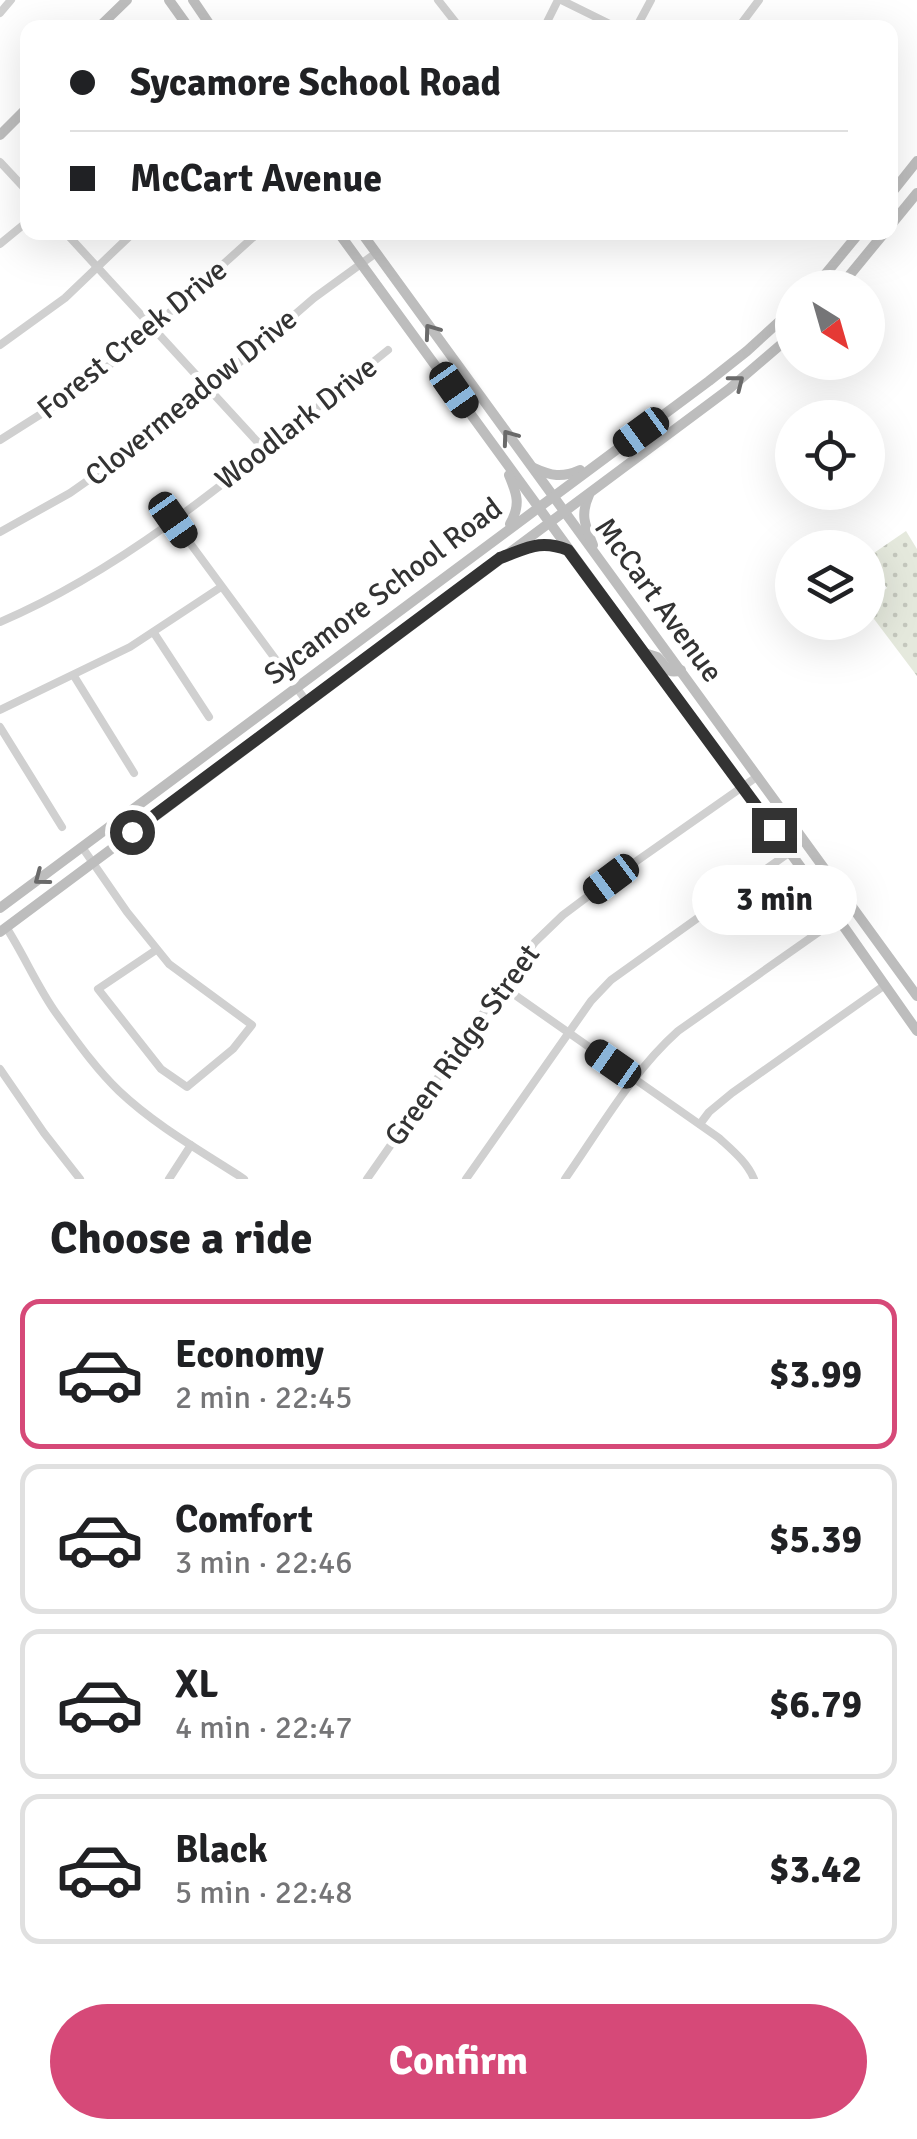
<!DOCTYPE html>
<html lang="en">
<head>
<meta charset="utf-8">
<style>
  :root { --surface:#fff; --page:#f2f2f2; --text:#202124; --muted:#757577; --line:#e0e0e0; --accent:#d64978 }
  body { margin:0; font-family:Signika,sans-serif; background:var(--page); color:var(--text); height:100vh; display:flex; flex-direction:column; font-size:38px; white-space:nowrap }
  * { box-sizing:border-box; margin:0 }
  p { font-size:32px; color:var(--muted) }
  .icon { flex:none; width:55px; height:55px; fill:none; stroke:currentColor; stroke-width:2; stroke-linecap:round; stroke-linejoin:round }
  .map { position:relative; height:1179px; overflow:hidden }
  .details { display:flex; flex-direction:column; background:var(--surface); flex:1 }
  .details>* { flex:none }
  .banner { position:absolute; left:20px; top:20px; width:878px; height:220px; border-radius:20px; box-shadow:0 10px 40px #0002; display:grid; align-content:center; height:220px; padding:0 50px; background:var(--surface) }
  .needle { width:65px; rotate:143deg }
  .buttons { position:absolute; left:775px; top:270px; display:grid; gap:20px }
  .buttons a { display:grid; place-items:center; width:110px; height:110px; border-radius:50%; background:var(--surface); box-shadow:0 10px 40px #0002; font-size:50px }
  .end { position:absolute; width:45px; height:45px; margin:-22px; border:12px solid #333; background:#fff; box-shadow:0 0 0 5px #fff }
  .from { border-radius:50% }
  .bubble { position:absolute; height:70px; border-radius:35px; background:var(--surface); box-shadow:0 10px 40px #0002; font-size:32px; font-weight:700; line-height:70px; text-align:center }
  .car { position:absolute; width:30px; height:60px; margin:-30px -15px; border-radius:12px; box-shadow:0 0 8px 2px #0007; background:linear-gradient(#222 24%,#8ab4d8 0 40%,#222 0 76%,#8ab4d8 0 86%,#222 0) }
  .banner b { display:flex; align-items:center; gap:35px; height:95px; font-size:38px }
  .banner b+b { border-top:2px solid var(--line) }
  .banner i { width:25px; height:25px; background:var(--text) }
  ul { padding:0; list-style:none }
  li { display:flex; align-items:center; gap:30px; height:150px; margin:0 20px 15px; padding:0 30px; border:5px solid var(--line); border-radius:20px }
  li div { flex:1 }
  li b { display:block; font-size:38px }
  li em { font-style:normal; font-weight:700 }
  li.current { border-color:var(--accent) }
  li>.icon { width:90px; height:90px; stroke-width:1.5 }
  h2 { padding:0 50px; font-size:45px; line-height:120px }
  .action { display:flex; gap:20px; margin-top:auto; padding:20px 50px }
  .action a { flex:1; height:115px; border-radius:60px; background:var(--accent); color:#fff; font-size:40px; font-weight:700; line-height:115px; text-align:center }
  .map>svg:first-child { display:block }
  .grass { fill:url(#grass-dots) }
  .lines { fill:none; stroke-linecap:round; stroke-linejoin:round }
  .street { stroke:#d0d0d0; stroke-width:8 }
  .secondary { stroke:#bdbdbd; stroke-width:10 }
  .oneway { stroke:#6a6a6a }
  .route { stroke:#333; stroke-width:12 }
  .labels { text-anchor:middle; stroke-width:10; stroke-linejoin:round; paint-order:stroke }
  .street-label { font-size:30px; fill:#333; stroke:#fff }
</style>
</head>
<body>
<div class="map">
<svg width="917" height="1179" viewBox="0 0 917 1179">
  <defs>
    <pattern id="grass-dots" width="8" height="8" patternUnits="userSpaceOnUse" patternTransform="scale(2.5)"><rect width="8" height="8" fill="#e5e9dd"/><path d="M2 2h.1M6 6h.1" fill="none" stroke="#c5c8be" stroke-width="1.8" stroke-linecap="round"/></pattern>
  </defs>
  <rect width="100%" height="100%" fill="#fff"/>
  <polygon class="grass" points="906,531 917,549 917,676 868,611 868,603 887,588 868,561 868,557"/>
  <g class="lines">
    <g class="street">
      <polyline points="438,0 460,28"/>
      <polyline points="561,0 618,28"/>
      <polyline points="0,13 11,0"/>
      <polyline points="544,28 558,0"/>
      <polyline points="636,28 651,0"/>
      <polyline points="738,28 759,0"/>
      <polyline points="0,162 28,192"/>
      <polyline points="65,232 264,449"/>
      <polyline points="0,244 28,221"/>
      <polyline points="0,345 65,298 134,232"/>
      <polyline points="0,440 79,390 128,350 259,232"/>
      <polyline points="173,520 307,702"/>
      <polyline points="0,532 70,493 134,448 174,419 314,298 376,253"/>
      <path d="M0 622C142 562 268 446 388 350"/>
      <polyline points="154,633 209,717"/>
      <polyline points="74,676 134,773"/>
      <polyline points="0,710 130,647 221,587"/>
      <polyline points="0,727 62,827"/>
      <polyline points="82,847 127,912 169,964 252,1025 233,1049 187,1087 161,1069 98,989 156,950"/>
      <path d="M6 927C24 955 37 986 56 1013 75 1039 95 1068 119 1091 156 1126 201 1151 244 1179"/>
      <path d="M502 986 719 1138C732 1150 747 1162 754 1179"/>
      <polyline points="0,1069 44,1133 80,1179"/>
      <polyline points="700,1124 709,1112 732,1093 885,985"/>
      <polyline points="169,1179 191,1145"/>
      <polyline points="367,1179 502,986 535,942 563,915 611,879 758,776"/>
      <polyline points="466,1179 591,1001 611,980 790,852"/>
      <path d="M565 1179C600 1129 632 1072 678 1031L853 908"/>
    </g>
    <g class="secondary">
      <polyline points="169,0 189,28"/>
      <polyline points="193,0 212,28"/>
      <polyline points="98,28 127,0"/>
      <polyline points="0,135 28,107"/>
      <polyline points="890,195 917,161"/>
      <polyline points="890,226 917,193"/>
      <polyline points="338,232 837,917 917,1031"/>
      <polyline points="361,232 917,996"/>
      <polyline points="814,288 860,232"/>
      <polyline points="839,288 885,232"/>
      <path d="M534 468C551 476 562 478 580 470"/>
      <path d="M509 475C517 494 521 505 510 524"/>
      <path d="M589 495C580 515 585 525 593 545"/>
      <path d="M511 554C531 546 544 541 566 549"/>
      <path d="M645 653C649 655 653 655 657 657 666 664 666 676 681 670"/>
      <polyline points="0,908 709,381 747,351 792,310"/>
      <polyline points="0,932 729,389 792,335"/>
    </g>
  </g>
  <defs><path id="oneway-chevron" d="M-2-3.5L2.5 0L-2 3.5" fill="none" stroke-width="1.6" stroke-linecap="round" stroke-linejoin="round" transform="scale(2.5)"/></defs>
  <g class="oneway">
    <use href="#oneway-chevron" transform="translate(431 331) rotate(-126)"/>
    <use href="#oneway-chevron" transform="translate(737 382) rotate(-38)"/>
    <use href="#oneway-chevron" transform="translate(509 437) rotate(-126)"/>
    <use href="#oneway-chevron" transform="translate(41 878) rotate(143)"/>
  </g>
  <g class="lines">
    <path class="route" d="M132 832 500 558C528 548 540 539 568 550L774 830"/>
  </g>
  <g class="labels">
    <g class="street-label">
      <text transform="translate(132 339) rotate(-39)" y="10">Forest Creek Drive</text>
      <text transform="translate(191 397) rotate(-39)" y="10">Clovermeadow Drive</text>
      <text transform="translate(296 423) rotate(-38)" y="10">Woodlark Drive</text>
      <text transform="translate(383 591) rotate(-37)" y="10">Sycamore School Road</text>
      <text transform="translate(659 600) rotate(54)" y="10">McCart Avenue</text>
      <text transform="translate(462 1045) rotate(-54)" y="10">Green Ridge Street</text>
    </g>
  </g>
</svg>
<div class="buttons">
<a><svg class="needle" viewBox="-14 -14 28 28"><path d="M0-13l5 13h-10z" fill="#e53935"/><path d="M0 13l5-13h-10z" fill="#757577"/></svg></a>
<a><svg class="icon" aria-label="locate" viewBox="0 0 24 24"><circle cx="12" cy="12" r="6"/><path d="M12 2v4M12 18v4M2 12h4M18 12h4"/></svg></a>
<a><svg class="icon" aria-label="layers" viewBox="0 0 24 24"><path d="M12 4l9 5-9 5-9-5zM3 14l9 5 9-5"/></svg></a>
</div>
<i class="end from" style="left:132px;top:832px"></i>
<i class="end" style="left:774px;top:830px"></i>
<div class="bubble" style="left:692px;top:865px;width:165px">3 min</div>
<i class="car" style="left:454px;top:390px;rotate:145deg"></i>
<i class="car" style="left:641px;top:432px;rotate:234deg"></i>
<i class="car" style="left:173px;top:520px;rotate:145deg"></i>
<i class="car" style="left:611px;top:879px;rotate:233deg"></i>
<i class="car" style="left:613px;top:1064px;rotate:305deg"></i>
<div class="banner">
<b><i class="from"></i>Sycamore School Road</b>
<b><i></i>McCart Avenue</b>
</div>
</div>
<section class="details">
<h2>Choose a ride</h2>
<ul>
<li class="current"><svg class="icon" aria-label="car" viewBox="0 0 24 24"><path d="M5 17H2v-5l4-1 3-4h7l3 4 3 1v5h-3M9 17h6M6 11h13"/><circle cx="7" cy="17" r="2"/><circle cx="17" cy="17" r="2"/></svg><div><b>Economy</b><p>2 min · 22:45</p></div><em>$3.99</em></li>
<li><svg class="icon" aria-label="car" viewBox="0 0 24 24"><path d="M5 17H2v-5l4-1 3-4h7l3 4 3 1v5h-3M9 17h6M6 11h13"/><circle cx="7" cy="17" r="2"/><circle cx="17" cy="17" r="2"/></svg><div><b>Comfort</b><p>3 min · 22:46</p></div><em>$5.39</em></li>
<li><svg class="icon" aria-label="car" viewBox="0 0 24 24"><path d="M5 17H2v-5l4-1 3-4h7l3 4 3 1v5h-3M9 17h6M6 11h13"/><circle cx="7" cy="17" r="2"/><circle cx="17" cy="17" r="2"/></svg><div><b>XL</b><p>4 min · 22:47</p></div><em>$6.79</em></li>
<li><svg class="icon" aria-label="car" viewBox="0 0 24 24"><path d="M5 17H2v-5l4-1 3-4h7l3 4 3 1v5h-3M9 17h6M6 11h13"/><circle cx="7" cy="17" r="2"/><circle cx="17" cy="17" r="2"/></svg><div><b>Black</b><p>5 min · 22:48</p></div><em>$3.42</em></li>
</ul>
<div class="action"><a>Confirm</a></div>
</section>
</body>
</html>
